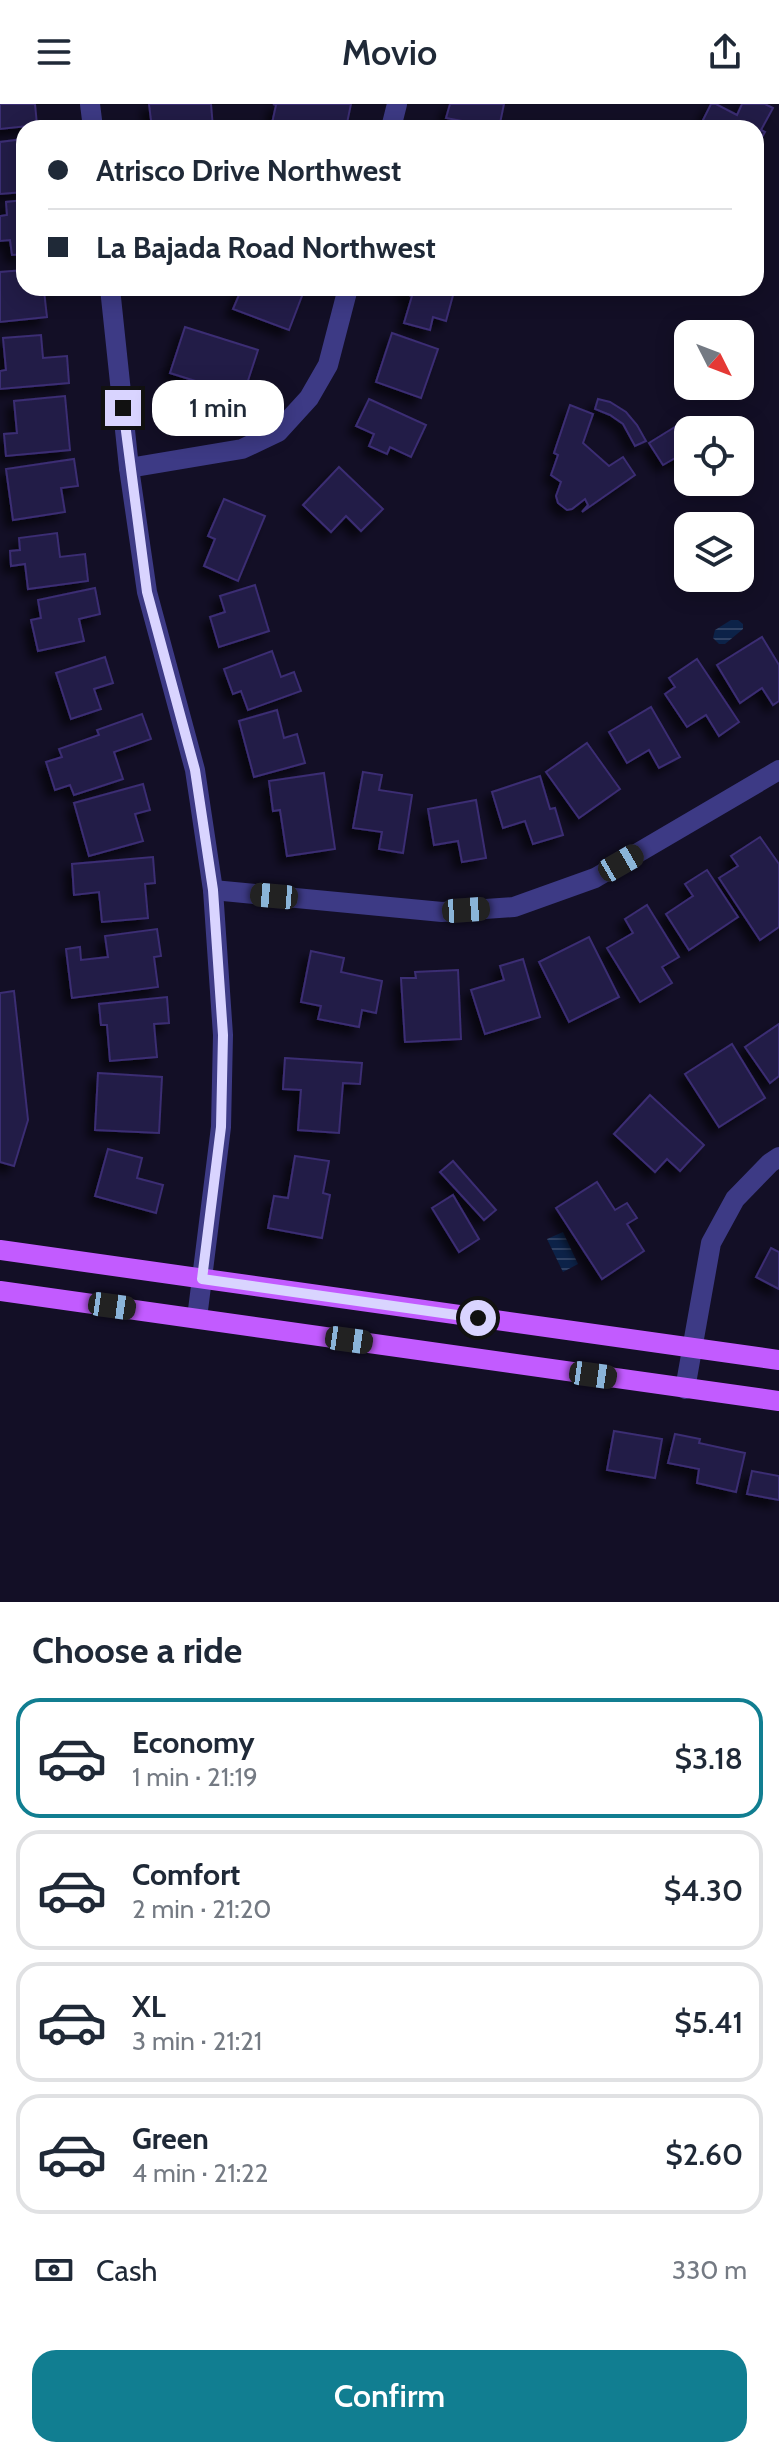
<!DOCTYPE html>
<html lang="en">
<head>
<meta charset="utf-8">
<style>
  :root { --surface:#fff; --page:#f6f6f7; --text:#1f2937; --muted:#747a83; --line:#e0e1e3; --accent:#117e91 }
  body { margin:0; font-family:Cabin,sans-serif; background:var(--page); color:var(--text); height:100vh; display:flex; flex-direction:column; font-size:30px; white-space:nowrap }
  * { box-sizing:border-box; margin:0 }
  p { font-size:26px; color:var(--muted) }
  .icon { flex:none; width:44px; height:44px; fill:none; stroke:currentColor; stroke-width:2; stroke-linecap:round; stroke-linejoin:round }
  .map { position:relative; height:1498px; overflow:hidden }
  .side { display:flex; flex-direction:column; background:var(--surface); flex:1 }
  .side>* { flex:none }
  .hud { position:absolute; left:16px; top:16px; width:748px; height:176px; border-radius:24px; box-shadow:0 4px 20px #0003; display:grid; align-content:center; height:176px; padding:0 32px; background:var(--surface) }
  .needle { width:52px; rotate:132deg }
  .buttons { position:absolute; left:674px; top:216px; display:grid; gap:16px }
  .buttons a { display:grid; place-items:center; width:80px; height:80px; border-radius:16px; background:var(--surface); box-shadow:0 4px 20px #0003; font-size:40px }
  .end { position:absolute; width:36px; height:36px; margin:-18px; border:10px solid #d9d4ff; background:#111; box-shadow:0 0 0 4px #111 }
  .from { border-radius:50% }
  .bubble { position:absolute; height:56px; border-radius:24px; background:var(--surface); box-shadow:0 4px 20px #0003; font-size:26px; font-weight:600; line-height:56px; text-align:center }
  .car { position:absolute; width:24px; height:48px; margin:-24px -12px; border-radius:10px; box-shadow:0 0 6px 2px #0007; background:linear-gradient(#222 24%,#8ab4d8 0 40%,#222 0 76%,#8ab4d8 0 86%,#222 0) }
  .hud b { display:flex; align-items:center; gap:28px; height:76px; font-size:30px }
  .hud b+b { border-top:2px solid var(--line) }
  .hud i { width:20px; height:20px; background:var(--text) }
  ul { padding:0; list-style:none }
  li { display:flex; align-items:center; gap:24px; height:120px; margin:0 16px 12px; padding:0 16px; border:4px solid var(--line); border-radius:24px }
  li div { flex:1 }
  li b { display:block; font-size:30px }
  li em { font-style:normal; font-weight:600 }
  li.selected { border-color:var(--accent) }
  li>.icon { width:72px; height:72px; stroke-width:1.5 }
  h2 { padding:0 32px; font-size:36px; line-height:96px }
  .pay { display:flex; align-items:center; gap:20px; height:88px; padding:0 32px; font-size:30px }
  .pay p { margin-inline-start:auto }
  .button { display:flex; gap:16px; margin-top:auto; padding:16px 32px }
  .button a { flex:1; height:92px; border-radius:24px; background:var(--accent); color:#fff; font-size:32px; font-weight:600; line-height:92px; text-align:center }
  header { display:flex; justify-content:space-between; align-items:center; height:104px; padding:0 32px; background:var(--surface); font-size:36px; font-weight:600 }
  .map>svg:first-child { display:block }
  .water { fill:url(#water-rules) }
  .building { fill:#241b47; stroke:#3b2d73; stroke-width:2; filter:url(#shadow) }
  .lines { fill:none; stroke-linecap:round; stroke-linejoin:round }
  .minor { stroke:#3d3a85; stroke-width:20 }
  .major { stroke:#c25bff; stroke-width:20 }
  .route { stroke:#d9d4ff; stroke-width:10 }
</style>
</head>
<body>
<header><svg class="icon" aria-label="menu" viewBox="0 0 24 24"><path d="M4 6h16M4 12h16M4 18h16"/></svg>Movio<svg class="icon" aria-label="share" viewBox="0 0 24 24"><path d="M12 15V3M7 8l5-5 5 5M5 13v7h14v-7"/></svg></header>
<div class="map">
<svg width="779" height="1498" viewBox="0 0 779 1498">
  <defs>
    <pattern id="water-rules" width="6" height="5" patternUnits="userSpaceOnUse" patternTransform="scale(2)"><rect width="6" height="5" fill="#0c2248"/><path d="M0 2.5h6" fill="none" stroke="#2f4163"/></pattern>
    <filter id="shadow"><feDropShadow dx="-7" dy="7" stdDeviation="4" flood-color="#0009"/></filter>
  </defs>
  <rect width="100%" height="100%" fill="#130f26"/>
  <g class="water">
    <polygon points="731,516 738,516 743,520 743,525 725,540 719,540 713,534 715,526"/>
    <polygon points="563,1128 578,1160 563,1168 547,1135"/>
  </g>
  <g class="building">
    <polygon points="0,0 35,0 37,21 0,25"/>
    <polygon points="149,0 211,0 213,24 152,24"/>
    <polygon points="273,0 351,0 346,24 271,24 276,1"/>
    <polygon points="450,0 504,0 499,24 446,14"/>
    <polygon points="711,0 716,0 737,11 742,0 765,0 773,4 761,26 765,28 761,35 757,33 756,35 756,24 699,24"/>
    <polygon points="24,35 24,88 0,90 0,38"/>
    <polygon points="24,96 24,150 12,151 10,136 0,137 0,112 7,111 6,98"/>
    <polygon points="24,166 24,184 59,184 44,187 47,213 0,218 0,168"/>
    <polygon points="242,184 305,184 289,226 233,205"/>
    <polygon points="404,184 455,184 446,217 433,213 430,226 404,219 412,192 403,189"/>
    <polygon points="185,223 258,246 243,292 170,269"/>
    <polygon points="392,229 438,245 421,294 376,278"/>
    <polygon points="41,231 43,254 67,252 69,279 0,285 0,267 6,266 3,234"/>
    <polygon points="65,292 70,346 6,352 4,330 17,329 14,297"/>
    <polygon points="369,295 426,321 411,353 390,343 387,350 369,342 374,330 356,322"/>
    <polygon points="598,295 610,298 626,308 637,321 646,337 635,342 623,320 610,311 595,305"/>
    <polygon points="570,301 593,310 583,339 609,362 623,353 635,371 582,408 588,401 585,395 572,405 567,406 558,399 556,392 561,378 551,371 558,351 554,349"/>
    <polygon points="678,321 688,336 688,354 681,359 677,353 663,361 649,339"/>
    <polygon points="74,355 78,382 61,384 65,408 13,416 6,365"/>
    <polygon points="339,363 383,405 361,427 346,412 331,428 303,401"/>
    <polygon points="224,395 265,412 238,477 204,462 215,435 208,432"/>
    <polygon points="57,429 60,453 85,450 88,477 28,485 25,460 11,462 10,447 20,446 19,434"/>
    <polygon points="255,481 269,527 219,543 210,513 225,508 220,492"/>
    <polygon points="95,484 100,510 79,515 84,537 38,547 31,516 41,514 38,496"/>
    <polygon points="762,533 779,561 779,597 773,601 762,584 740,599 717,561"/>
    <polygon points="272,547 281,573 294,568 301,587 248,606 241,587 233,590 224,565"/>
    <polygon points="105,553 113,579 94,585 101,605 71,615 56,569"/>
    <polygon points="697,555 739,618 719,632 706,611 687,623 665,590 675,583 669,574"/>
    <polygon points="651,603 680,653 659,664 649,646 627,659 609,628"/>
    <polygon points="277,606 284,634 297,630 305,659 254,673 239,617"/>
    <polygon points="142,610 151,635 114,648 123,675 74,691 70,681 55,686 46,658 62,653 59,645 99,631 97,626"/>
    <polygon points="587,639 620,685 579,714 546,668"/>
    <polygon points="363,668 382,671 379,686 412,691 403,749 379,745 382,728 353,724"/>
    <polygon points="324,669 335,745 287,752 280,706 273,707 269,677"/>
    <polygon points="540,672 550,705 555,704 563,731 533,740 525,717 503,724 492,688"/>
    <polygon points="143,680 150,706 135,710 143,737 89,752 74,699"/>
    <polygon points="476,696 486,754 462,758 458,737 434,741 428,705"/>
    <polygon points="760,733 779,760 779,823 760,836 719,774 738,762 731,752"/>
    <polygon points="153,753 155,779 145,780 148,814 102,818 99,788 74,791 72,760"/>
    <polygon points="707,766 738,813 689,846 666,810 693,792 685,780"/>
    <polygon points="647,801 679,853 662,863 672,879 640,898 607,844 633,829 625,815"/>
    <polygon points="157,825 161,852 154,853 158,883 72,894 66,845 80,843 81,856 108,853 105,832"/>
    <polygon points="589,833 619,893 569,918 539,858"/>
    <polygon points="311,847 344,854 341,868 382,877 376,909 362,906 359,923 318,915 321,902 301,898"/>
    <polygon points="523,855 540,913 485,930 471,886 504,876 500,862"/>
    <polygon points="458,866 461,935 405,938 401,874 416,874 415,868"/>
    <polygon points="14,887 28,1016 14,1062 0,1058 0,889"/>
    <polygon points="167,893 169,919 154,920 157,953 110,957 107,921 101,921 99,900"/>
    <polygon points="779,920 779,972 770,979 745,943"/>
    <polygon points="732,940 765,994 719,1023 685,970"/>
    <polygon points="285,954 362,959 360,980 343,979 339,1029 298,1026 301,986 283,985"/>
    <polygon points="98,969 162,973 159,1029 95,1026"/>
    <polygon points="650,991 704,1041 680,1067 667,1055 655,1068 614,1030"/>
    <polygon points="108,1045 142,1054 137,1074 163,1081 156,1109 95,1092"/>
    <polygon points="295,1052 329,1057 323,1089 330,1091 322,1134 268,1124 274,1092 288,1094"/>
    <polygon points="453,1057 496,1106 484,1116 440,1068"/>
    <polygon points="597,1078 615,1106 627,1099 637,1114 627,1120 644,1147 602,1175 556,1104"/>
    <polygon points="453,1091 479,1135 459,1148 432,1104"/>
    <polygon points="771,1144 779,1148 779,1185 756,1173"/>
    <polygon points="614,1327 662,1335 655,1374 607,1366"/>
    <polygon points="675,1330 700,1335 699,1339 745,1349 736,1388 697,1379 699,1365 668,1359"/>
    <polygon points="752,1367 779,1372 779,1396 747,1390"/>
  </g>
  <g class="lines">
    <g class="minor">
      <polyline points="90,0 93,24"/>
      <polyline points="391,24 397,0"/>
      <polyline points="110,184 129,364 147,488 195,666 213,786 223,931 221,1023 197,1214"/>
      <polyline points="129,364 242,345 278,328 309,294 328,261 348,184"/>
      <polyline points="213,786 442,808 514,803 595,774 779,666"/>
      <polyline points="685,1285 711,1139 735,1095 770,1059 779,1053"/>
    </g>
    <g class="major">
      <polyline points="0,1146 779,1256"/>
      <polyline points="0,1187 779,1297"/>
    </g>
  </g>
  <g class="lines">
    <polyline class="route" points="123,304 147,488 195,666 213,786 223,931 221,1023 202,1175 478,1214"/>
  </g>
</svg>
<div class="buttons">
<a><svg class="needle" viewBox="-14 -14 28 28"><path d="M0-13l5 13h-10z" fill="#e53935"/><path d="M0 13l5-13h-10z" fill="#747a83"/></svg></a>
<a><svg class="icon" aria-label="locate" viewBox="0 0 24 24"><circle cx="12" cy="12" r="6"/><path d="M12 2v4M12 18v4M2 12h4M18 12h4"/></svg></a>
<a><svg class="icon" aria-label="layers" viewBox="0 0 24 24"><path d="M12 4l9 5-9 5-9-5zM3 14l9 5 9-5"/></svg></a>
</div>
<i class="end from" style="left:478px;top:1214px"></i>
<i class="end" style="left:123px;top:304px"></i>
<div class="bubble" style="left:152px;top:276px;width:132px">1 min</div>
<i class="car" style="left:621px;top:759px;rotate:60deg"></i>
<i class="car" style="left:274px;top:792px;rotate:275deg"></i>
<i class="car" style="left:466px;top:806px;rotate:86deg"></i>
<i class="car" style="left:112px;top:1202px;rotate:98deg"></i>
<i class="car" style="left:349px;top:1236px;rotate:98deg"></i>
<i class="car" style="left:593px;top:1271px;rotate:98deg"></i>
<div class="hud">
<b><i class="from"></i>Atrisco Drive Northwest</b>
<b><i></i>La Bajada Road Northwest</b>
</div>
</div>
<section class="side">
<h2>Choose a ride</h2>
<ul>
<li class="selected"><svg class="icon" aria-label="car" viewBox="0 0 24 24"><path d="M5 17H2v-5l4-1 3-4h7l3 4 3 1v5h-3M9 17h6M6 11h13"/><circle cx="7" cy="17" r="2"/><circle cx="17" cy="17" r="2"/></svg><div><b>Economy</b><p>1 min · 21:19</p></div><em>$3.18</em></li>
<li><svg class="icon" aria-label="car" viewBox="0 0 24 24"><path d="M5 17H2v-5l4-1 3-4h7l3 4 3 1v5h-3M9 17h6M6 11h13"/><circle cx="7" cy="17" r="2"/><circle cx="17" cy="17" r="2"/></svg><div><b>Comfort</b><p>2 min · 21:20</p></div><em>$4.30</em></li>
<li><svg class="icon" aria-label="car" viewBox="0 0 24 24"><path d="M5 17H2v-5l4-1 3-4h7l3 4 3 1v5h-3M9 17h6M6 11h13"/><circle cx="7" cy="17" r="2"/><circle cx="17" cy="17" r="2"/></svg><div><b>XL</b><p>3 min · 21:21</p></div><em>$5.41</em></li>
<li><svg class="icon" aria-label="car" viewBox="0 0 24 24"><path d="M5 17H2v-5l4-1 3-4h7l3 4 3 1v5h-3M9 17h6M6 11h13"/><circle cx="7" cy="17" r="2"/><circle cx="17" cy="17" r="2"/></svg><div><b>Green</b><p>4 min · 21:22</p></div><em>$2.60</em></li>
</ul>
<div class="pay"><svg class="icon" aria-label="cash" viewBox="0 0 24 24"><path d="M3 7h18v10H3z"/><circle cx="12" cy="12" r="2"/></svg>Cash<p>330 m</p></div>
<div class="button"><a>Confirm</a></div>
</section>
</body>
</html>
